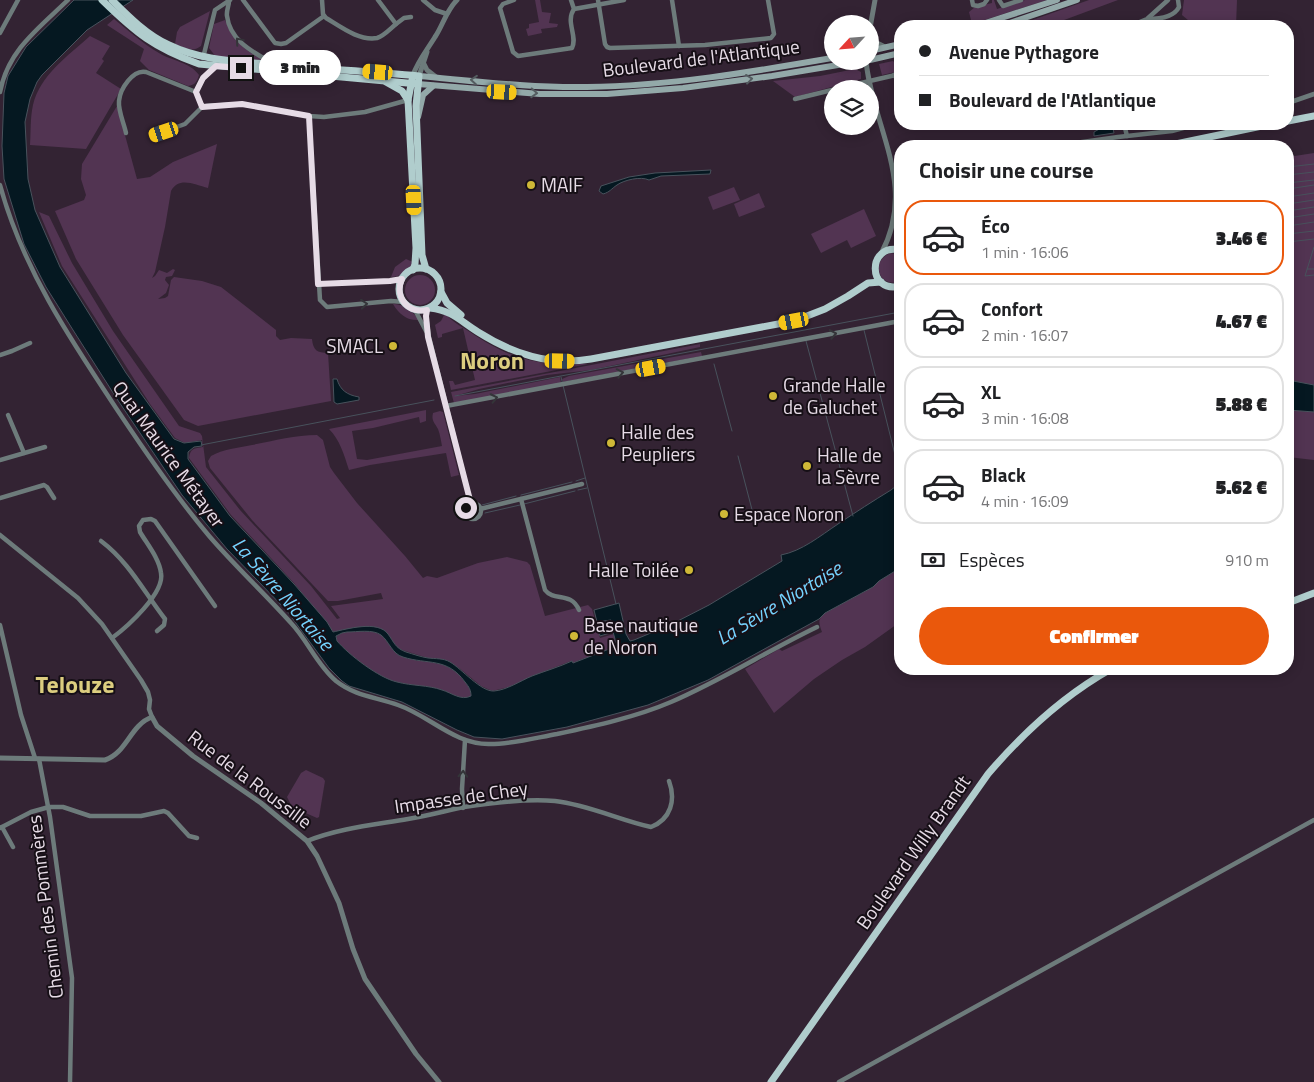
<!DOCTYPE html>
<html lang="fr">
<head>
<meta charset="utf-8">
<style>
  :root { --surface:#fff; --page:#f6f6f6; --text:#202124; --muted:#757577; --line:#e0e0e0; --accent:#ea580c }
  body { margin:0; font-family:"Titillium Web",sans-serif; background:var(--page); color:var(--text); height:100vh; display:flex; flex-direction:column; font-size:19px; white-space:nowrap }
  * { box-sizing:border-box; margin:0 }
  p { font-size:16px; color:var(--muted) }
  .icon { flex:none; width:28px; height:28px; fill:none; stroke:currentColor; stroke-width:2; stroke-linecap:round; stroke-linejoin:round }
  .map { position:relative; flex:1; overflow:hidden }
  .panel { position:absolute; left:894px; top:140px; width:400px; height:535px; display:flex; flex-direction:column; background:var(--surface); border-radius:20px; box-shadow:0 2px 12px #0003 }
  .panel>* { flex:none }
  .hud { position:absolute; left:894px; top:20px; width:400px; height:110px; border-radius:20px; box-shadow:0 2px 12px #0003; display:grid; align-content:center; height:110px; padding:0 25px; background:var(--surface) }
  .needle { width:32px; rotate:244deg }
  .tools { position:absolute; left:824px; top:15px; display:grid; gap:10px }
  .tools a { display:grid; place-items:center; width:55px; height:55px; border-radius:50%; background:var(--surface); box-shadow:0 2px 12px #0003; font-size:25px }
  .end { position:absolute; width:22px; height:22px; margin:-11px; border:6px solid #e6dbe6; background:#111; box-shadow:0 0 0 2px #111 }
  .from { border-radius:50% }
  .bubble { position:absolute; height:35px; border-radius:18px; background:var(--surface); box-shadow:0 2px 12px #0003; font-size:16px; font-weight:800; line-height:35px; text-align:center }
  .car { position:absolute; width:15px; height:30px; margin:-15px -8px; border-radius:6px; box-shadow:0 0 4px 1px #0007; background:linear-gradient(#f5c518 24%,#345 0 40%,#f5c518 0 76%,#345 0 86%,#f5c518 0) }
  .hud b { display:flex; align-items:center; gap:18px; height:48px; font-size:19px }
  .hud b+b { border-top:1px solid var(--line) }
  .hud i { width:12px; height:12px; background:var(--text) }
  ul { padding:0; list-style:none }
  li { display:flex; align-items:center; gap:15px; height:75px; margin:0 10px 8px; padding:0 15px; border:2px solid var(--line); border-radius:20px }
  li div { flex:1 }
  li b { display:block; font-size:19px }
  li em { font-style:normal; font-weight:800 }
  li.active { border-color:var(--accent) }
  li>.icon { width:45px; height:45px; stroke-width:1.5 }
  h2 { padding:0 25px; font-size:22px; line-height:60px }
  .pay { display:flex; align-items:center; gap:12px; height:55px; padding:0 25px; font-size:19px }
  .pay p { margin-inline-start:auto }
  .primary-button { display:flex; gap:10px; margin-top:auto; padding:10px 25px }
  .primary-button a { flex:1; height:58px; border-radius:30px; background:var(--accent); color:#fff; font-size:20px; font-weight:800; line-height:58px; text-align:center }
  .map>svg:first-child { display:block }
  .green { fill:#523452 }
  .water { fill:#051821; stroke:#48525c; fill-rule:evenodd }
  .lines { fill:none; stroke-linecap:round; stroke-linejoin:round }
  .stream { stroke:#48525c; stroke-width:1 }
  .minor { stroke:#6d7b7b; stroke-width:4.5 }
  .tertiary { stroke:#6d7b7b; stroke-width:5 }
  .secondary { stroke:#93a9a9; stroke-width:6 }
  .primary { stroke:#b0cdcd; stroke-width:7 }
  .oneway { stroke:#343539 }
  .oneway2 { stroke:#545c60 }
  .route { stroke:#e6dbe6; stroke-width:6 }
  .poi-dot { fill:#cfb837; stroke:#160f16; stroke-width:2 }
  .labels { text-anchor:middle; stroke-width:4; stroke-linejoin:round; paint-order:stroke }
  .street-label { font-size:19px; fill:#e6dbe6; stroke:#160f16 }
  .poi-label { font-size:19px; fill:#e6dbe6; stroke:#160f16; text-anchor:start }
  .water-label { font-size:20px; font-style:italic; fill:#74d2fd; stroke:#160f16 }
  .district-label { font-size:24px; font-weight:bold; fill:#dccd7f; stroke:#160f16 }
</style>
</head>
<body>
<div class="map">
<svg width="1314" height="1082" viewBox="0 0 1314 1082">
  <rect width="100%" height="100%" fill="#332333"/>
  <g class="green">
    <polygon points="535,0 540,0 542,12 551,13 549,23 558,24 557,27 541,29 542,33 528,36 526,29 529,28 529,24 539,22"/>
    <polygon points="992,0 994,0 997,9 1025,0 1047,0 972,24 969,12 975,7 992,3"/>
    <polygon points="1089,0 1118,0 1048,26 1015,26"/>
    <polygon points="1184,0 1237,0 1236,26 1195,26 1182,15"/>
    <path d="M210 11 201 46C192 53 185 48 175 44L177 32 180 27Z"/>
    <path d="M114 19C129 31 142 43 159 53 172 61 190 62 199 75 197 82 195 85 188 86L149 70 140 61 144 49 107 25Z"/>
    <path d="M225 20C235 43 243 49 264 60L216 57 209 48 214 24Z"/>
    <path d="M90 36 110 46 102 59 104 61 96 73 121 89 86 149 30 145C31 132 30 118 33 105 40 75 68 56 90 36Z"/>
    <polygon points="900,60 900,71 882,75 879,64 893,61 894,62"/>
    <polygon points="855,69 861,72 861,79 795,97 773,81 820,76"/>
    <path d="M117 106 137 179 150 177 173 162 217 144 208 188C195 185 179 176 171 191L165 227 155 272 152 278 155 276 159 270 167 273 173 269 175 270 172 276 166 277 165 280 169 285 166 293 158 299 165 298 168 296 171 280 174 277 202 281 221 287 276 330V336L280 340 291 338 312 339C313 350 317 353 328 353L331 401 198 426 184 420 123 335 76 259 55 211 84 200 86 195 81 179 82 164Z"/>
    <polygon points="1314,153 1314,460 1288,457 1288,157"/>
    <polygon points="734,187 740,200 713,210 708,197"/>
    <polygon points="759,193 765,207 739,217 734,204"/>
    <polygon points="864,209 876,236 851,248 847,240 821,253 811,234"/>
    <path d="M39 212 49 216 72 263 113 331 179 426 200 433 202 436 206 467 240 510 311 586 337 619 340 618 331 606 383 599 381 593 338 601H328L252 520 210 468 208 461 211 456C223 449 238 448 252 445 273 441 295 435 317 435L323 440 330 467 334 473 357 503 405 556 423 578 427 576 437 578 478 563 507 557 527 562 530 565 545 616 588 605 592 609 600 638 614 634 617 646 572 663 571 661 535 675 509 687 492 691 481 686 459 668 436 658H428L399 649 392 643 385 631 378 628 365 626 333 632 294 583 231 515 189 458C190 449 194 448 203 447L202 440 185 443 175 438 150 404 62 266Z"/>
    <path d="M891 253 900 255V282C878 288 870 260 891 253Z"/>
    <path d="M406 259 413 262C409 271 400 277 391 277L395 267Z"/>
    <circle cx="420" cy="290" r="15"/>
    <path d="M393 304C402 303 415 313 419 320 407 321 399 314 393 304Z"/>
    <path d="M445 313C451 321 462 327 470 332 513 361 537 365 588 364L451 390 449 381H453L455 385 475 380 463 328 442 334V337L438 338 435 325 441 321Z"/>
    <polygon points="700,344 700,347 591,370 547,375 479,389 455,396 475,394 560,377 561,383 454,403 451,392"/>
    <polygon points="701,352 702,356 563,382 562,379 569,376"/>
    <path d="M426 410V421L420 423 419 417 373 428 352 431 357 459 367 460 442 446C441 441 440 434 438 429 435 423 431 421 433 413L440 411 443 412 459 475 451 477 446 453 370 465 349 470C344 455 340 440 329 429Z"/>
    <path d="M900 568V622L865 647 842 660 814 679 774 713 745 669 779 649 782 651 822 632C819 623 817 620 825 613L873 587 879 581Z"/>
    <path d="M347 632C357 632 373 629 381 635 389 641 392 653 403 657 428 665 447 657 465 682 469 687 471 690 471 696 461 701 452 693 442 690 428 685 412 686 397 682 379 678 349 655 337 641L336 636 342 633Z"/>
    <polygon points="306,770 323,778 325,781 319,817 317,818 292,807 287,797 301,773"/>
  </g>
  <g class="water">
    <path d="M74 0H133L87 30 42 75 37 82 30 99 25 122 28 179 35 210 60 267 126 373 174 439 184 443 201 441 202 446 194 447 188 452V459L230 516 294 584 327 622 333 632C347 629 378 620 388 634 394 642 395 648 406 652 413 654 421 657 428 658 436 659 443 658 450 662 462 669 481 692 494 691 507 690 520 681 532 676 545 671 559 667 572 661L573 663 617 646 613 632 600 636 597 624 611 621V620L597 622 594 610 619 603 626 634 630 641 634 640 670 625 709 605 782 561 781 555C802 551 820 536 838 524 856 512 873 501 891 490L900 483V568L879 581 873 587 825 613 819 619 708 680 648 705 567 727 502 739 474 737 457 730 402 702 349 686 342 681 329 668 287 611 227 549 182 495 117 399 73 330 46 287 24 244 4 179 2 146 4 93 8 76 26 47ZM347 632C357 632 373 629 381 635 389 641 392 654 403 657 428 665 447 657 465 682 469 687 471 690 471 696 461 701 452 693 442 690 428 685 412 686 397 682 379 678 349 655 337 641L336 636 342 633Z"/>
    <polygon points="1103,124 1112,124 1114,133 1094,136 1094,132 1103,127"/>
    <path d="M711 170 710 174 661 176 649 180C641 176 624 180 617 185 611 189 610 192 603 194L599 191 601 186 629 177 655 173Z"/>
    <path d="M333 379H337C340 390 347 395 359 397V400L337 404 334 402Z"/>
    <polygon points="1288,380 1314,385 1314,412 1288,410"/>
  </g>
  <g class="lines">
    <g class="stream">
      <polyline points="1288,167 1314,164"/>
      <polyline points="1288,175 1314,172"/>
      <polyline points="1288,183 1314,180"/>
      <polyline points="1288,189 1314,185"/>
      <polyline points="1288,197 1314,193"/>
      <polyline points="1288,204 1314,200"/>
      <polyline points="1288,211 1314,207"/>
      <polyline points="1288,218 1314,214"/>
      <polyline points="1288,226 1314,222"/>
      <polyline points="1288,234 1314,231"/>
      <polyline points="1288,242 1314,239"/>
      <polyline points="1314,247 1305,276 1314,275"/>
      <polyline points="1307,269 1314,269"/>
      <polyline points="864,330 900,475"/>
      <polyline points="806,341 853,516"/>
      <polyline points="714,364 732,431"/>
      <polyline points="561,377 616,604"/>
      <polyline points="455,396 900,312"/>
      <polyline points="201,445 434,400"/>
      <polyline points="738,456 756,525"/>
      <polyline points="576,481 585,478"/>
      <polyline points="578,490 587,488"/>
      <polyline points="521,495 572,482"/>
      <polyline points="524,504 575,491"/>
      <polyline points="482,505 516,496"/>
      <polyline points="485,513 520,505"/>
    </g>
    <g class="minor">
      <polyline points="243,0 275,43 281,44 286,43 324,16"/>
      <path d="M322 0 323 14 326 18C341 27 359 41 377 38 384 36 391 28 396 24L378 0"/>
      <polyline points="423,0 435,10 447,14"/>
      <path d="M514 0 503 4 500 8 513 52 518 56 572 48C578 36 565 22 574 9L571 0"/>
      <polyline points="598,0 605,44 607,47 610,48 705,45 771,38 774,34 768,0"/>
      <polyline points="672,0 679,46"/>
      <polyline points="972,0 973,5 978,6 984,4 987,0"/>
      <polyline points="999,0 1003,6 1021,0"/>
      <path d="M229 1C229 6 226 11 227 16 230 41 253 52 272 63"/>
      <polyline points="574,9 624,0"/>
      <path d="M1148 19C1159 19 1174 17 1179 7L1178 0"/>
      <polyline points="396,24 404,18 411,17"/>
      <polyline points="1130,26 1147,19 1168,0"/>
      <polyline points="0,33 18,0"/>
      <polyline points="203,58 215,10 230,0"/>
      <polyline points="894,75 900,82"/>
      <polyline points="835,89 900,74"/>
      <path d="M0 92C8 50 39 28 68 0"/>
      <polyline points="196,92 203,78 216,66"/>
      <polyline points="196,92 202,107"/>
      <polyline points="795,99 832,90"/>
      <polyline points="1288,103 1314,94"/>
      <polyline points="309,116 320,300 327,307 391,301 404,302"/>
      <polyline points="1124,124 1127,136"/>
      <path d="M126 133C124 123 118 111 119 101 120 89 133 69 146 72L196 92"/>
      <polyline points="152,136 185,124 202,107 207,106 242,104 309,116 324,117 365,112 408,100"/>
      <polyline points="1054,146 1118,137 1172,131 1198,124"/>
      <path d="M0 185C23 270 72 342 120 414 148 456 177 498 210 537 236 567 265 594 291 623 308 641 317 665 336 681 355 696 376 697 398 705 430 716 455 745 490 744 513 744 535 738 557 734 595 726 636 717 671 702 722 680 767 651 817 627"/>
      <polyline points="318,284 390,281 402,279"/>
      <polyline points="415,310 426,331"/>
      <polyline points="427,310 426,316 429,337 471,504"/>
      <polyline points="0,355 12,351 30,343"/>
      <polyline points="446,406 900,321"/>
      <polyline points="8,415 24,453"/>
      <polyline points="0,460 45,447"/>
      <polyline points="0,498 44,485 47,487 54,498"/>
      <path d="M521 499 545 590C554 602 571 591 579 610"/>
      <circle cx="473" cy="511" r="8"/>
      <polyline points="480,509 582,484"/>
      <polyline points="0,535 78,598 102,624 141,680 148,692 150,700 149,709 152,717"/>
      <path d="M101 541C129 562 144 592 165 619L164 625 157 631"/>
      <polyline points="0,625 21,715 35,758"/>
      <path d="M112 638C127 627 165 593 161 573 159 558 147 544 140 532L139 526 143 520 151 519 155 521 215 606"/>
      <polyline points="39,759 50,817 72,978 70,1082"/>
      <polyline points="463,808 462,789 465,740"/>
      <polyline points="2,827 13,847"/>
      <polyline points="0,828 31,812 49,807 63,807 90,816 141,816 164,811 168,813 189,836 197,838"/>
      <path d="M307 841C340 828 373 825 408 819 427 816 445 811 464 807 490 803 529 799 555 801 589 805 619 820 651 827 671 819 676 800 669 781"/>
      <polyline points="839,1082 1314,820"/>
    </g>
    <g class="tertiary">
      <polyline points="870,28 875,0"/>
      <polyline points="870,35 873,41 885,47"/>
      <path d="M866 61C873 129 918 185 881 254"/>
      <polyline points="424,64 427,70 436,77"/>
      <path d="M413 75C418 61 427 50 435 37 443 25 446 11 457 0"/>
      <polyline points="419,76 427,52"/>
      <path d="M0 758 105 760C127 753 130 725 152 717L157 726 193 756 261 803 307 841 317 856 339 903 353 949 365 979 416 1054 439 1082"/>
    </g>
    <g class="secondary">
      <polyline points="976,26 1057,0"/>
      <polyline points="1001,26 1077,0"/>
      <polyline points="870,51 900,44"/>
      <polyline points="870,60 900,53"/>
      <path d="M419 76C475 81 531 88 587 87 669 86 751 72 832 58"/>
      <polyline points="418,84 540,94 607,94 683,88 772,76 862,61"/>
      <polyline points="418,117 423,95 433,86"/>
    </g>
    <g class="primary">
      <path d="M102 0C136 33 154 48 199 64L418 84"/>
      <path d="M112 0C129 17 147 35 169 45 200 60 233 61 266 64 317 69 368 71 419 76L416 106 422 255 426 269"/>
      <polyline points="412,80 408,100 416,248 415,264 413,270"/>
      <polyline points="386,82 402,91 408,100"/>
      <polyline points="1288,121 1314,116"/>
      <polyline points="1166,146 1272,124"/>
      <path d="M900 250C867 243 867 294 900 286"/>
      <circle cx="420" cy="289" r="21"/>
      <polyline points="441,292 447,303 461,315"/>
      <path d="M430 308C453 311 459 320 478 332 513 354 549 366 591 359L794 321 825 309 848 296 868 283 881 282"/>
      <polyline points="1288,603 1314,593"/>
      <path d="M771 1082 988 774C1023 733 1063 696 1111 669"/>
    </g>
  </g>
  <defs><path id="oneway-chevron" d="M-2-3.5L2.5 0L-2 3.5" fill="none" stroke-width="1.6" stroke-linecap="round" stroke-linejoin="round" transform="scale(1.25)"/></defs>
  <g class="oneway">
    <use href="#oneway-chevron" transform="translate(239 41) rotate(-130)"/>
    <use href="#oneway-chevron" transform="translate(364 304) rotate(-5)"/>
    <use href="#oneway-chevron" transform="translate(833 334) rotate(-10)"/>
    <use href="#oneway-chevron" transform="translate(620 373) rotate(-11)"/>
    <use href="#oneway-chevron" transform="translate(494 398) rotate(-12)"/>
    <use href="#oneway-chevron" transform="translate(463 774) rotate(-87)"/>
  </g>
  <g class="oneway2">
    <use href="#oneway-chevron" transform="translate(749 79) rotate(-7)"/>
    <use href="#oneway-chevron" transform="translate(474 80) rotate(-175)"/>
    <use href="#oneway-chevron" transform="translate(534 93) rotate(3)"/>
  </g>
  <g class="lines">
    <path class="route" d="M241 68 216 66 203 78 196 92 202 107 242 104 309 116 318 284 390 281 402 279C394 297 408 314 427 310L426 316 428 337 471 504 466 508"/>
  </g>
  <g class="poi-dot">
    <circle cx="531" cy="185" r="5"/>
    <circle cx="393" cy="346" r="5"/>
    <circle cx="773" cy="396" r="5"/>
    <circle cx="611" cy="443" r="5"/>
    <circle cx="807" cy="466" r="5"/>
    <circle cx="724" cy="514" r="5"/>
    <circle cx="689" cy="570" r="5"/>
    <circle cx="574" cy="636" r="5"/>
  </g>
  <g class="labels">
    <g class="street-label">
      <text transform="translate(701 58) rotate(-7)" y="7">Boulevard de l'Atlantique</text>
      <text transform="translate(169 454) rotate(54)" y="7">Quai Maurice Métayer</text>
      <text transform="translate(250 779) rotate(37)" y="7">Rue de la Roussille</text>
      <text transform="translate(461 797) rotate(-8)" y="7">Impasse de Chey</text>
      <text transform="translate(913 852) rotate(-55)" y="7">Boulevard Willy Brandt</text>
      <text transform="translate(45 907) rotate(-97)" y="7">Chemin des Pommères</text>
    </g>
    <g class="poi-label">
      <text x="541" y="192">MAIF</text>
      <text x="383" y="353" text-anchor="end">SMACL</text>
      <text x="783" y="392">Grande Halle<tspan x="783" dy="22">de Galuchet</tspan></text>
      <text x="621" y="439">Halle des<tspan x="621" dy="22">Peupliers</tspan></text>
      <text x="817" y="462">Halle de<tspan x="817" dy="22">la Sèvre</tspan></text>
      <text x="734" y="521">Espace Noron</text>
      <text x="679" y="577" text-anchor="end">Halle Toilée</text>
      <text x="584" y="632">Base nautique<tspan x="584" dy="22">de Noron</tspan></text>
    </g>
    <g class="water-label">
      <text transform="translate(283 594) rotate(49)" y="7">La Sèvre Niortaise</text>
      <text transform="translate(779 603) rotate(-31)" y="7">La Sèvre Niortaise</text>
    </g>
    <g class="district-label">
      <text x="492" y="369">Noron</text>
      <text x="75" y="693">Telouze</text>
    </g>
  </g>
</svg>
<div class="tools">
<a><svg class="needle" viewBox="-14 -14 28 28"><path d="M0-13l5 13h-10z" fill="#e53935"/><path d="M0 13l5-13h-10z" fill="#757577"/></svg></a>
<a><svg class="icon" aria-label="layers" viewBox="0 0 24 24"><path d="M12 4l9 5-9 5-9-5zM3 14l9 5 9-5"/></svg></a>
</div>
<i class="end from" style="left:466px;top:508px"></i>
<i class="end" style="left:241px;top:68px"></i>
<div class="bubble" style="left:259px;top:50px;width:82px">3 min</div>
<i class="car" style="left:378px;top:72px;rotate:275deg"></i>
<i class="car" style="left:502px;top:92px;rotate:93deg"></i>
<i class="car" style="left:164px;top:132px;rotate:252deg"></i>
<i class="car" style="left:414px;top:200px;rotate:177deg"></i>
<i class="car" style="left:794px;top:321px;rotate:259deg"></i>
<i class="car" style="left:560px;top:361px;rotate:91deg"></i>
<i class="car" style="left:651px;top:368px;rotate:80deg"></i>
<div class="hud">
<b><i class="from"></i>Avenue Pythagore</b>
<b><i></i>Boulevard de l'Atlantique</b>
</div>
<section class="panel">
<h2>Choisir une course</h2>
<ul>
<li class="active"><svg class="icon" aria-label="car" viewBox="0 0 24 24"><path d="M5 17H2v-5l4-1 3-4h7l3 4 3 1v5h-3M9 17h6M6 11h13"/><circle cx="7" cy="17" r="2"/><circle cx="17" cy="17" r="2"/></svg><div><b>Éco</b><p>1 min · 16:06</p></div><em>3.46 €</em></li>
<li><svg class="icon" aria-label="car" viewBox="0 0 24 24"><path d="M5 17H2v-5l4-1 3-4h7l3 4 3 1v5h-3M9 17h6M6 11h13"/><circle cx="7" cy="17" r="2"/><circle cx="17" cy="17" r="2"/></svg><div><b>Confort</b><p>2 min · 16:07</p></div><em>4.67 €</em></li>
<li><svg class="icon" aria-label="car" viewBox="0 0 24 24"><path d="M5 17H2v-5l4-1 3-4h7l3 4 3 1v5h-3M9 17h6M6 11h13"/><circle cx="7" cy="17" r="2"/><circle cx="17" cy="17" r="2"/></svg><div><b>XL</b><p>3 min · 16:08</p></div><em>5.88 €</em></li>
<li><svg class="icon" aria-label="car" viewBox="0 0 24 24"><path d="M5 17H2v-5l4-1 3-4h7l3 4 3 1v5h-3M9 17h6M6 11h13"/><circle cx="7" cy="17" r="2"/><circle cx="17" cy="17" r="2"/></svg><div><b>Black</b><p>4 min · 16:09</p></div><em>5.62 €</em></li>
</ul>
<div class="pay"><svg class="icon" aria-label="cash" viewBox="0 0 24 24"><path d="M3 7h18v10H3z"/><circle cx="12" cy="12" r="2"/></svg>Espèces<p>910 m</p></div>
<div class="primary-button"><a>Confirmer</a></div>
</section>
</div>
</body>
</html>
